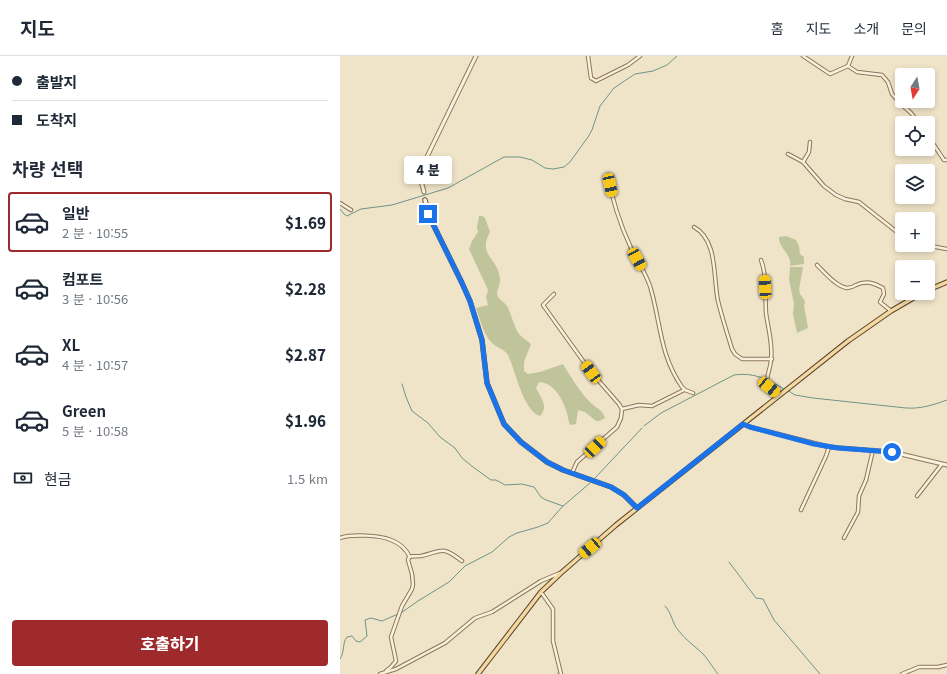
<!DOCTYPE html>
<html lang="ko">
<head>
<meta charset="utf-8">
<style>
  :root { --surface:#fff; --page:#f6f6f7; --text:#1f2937; --muted:#747a83; --line:#e0e1e3; --accent:#9e2a2b }
  body { margin:0; font-family:Georgia,"Noto Sans KR",serif; background:var(--page); color:var(--text); height:100vh; display:flex; flex-direction:column; font-size:15px; white-space:nowrap }
  * { box-sizing:border-box; margin:0 }
  p { font-size:13px; color:var(--muted) }
  .icon { flex:none; width:22px; height:22px; fill:none; stroke:currentColor; stroke-width:2; stroke-linecap:round; stroke-linejoin:round }
  .map { position:relative; flex:1; overflow:hidden }
  .side { display:flex; flex-direction:column; background:var(--surface); width:340px }
  .side>* { flex:none }
  .hud { display:grid; align-content:center; height:88px; padding:0 12px; background:var(--surface) }
  .needle { width:26px; rotate:191deg }
  .fabs { position:absolute; left:555px; top:12px; display:grid; gap:8px }
  .fabs a { display:grid; place-items:center; width:40px; height:40px; border-radius:4px; background:var(--surface); box-shadow:0 2px 6px #0003; font-size:20px }
  .end { position:absolute; width:18px; height:18px; margin:-9px; border:5px solid #1a73e8; background:#fff; box-shadow:0 0 0 2px #fff }
  .from { border-radius:50% }
  .bubble { position:absolute; height:28px; border-radius:4px; background:var(--surface); box-shadow:0 2px 6px #0003; font-size:13px; font-weight:800; line-height:28px; text-align:center }
  .car { position:absolute; width:12px; height:24px; margin:-12px -6px; border-radius:5px; box-shadow:0 0 3px 1px #0007; background:linear-gradient(#f5c518 24%,#345 0 40%,#f5c518 0 76%,#345 0 86%,#f5c518 0) }
  .hud b { display:flex; align-items:center; gap:14px; height:38px; font-size:15px }
  .hud b+b { border-top:1px solid var(--line) }
  .hud i { width:10px; height:10px; background:var(--text) }
  ul { padding:0; list-style:none }
  li { display:flex; align-items:center; gap:12px; height:60px; margin:0 8px 6px; padding:0 4px; border:2px solid transparent; border-radius:4px }
  li div { flex:1 }
  li b { display:block; font-size:15px }
  li em { font-style:normal; font-weight:800 }
  li.current { border-color:var(--accent) }
  li>.icon { width:36px; height:36px; stroke-width:1.5 }
  h2 { padding:0 12px; font-size:18px; line-height:48px }
  .pay { display:flex; align-items:center; gap:10px; height:44px; padding:0 12px; font-size:15px }
  .pay p { margin-inline-start:auto }
  .action { display:flex; gap:8px; margin-top:auto; padding:8px 12px }
  .action a { flex:1; height:46px; border-radius:4px; background:var(--accent); color:#fff; font-size:16px; font-weight:800; line-height:46px; text-align:center }
  header { display:flex; align-items:center; gap:24px; box-sizing:border-box; height:56px; padding:0 20px; background:var(--surface); border-bottom:1px solid var(--line) }
  header strong { font-size:19px }
  nav { display:flex; gap:22px; margin-inline-start:auto; font-size:14px }
  main { display:flex; flex:1; min-height:0 }
  .map>svg:first-child { display:block }
  .cemetery { fill:#bfc49a }
  .lines { fill:none; stroke-linecap:round; stroke-linejoin:round }
  .stream { stroke:#6f938a; stroke-width:1 }
  .minor-casing { stroke:#8d765c; stroke-width:4.5 }
  .tertiary-casing { stroke:#8d765c; stroke-width:5 }
  .secondary-casing { stroke:#6f573f; stroke-width:5.5 }
  .primary-casing { stroke:#5b4430; stroke-width:5.5 }
  .minor { stroke:#faf1dc; stroke-width:2.5 }
  .tertiary { stroke:#faf1dc; stroke-width:3 }
  .secondary { stroke:#faf1dc; stroke-width:3.5 }
  .primary { stroke:#f3d9a0; stroke-width:3.5 }
  .route { stroke:#1a73e8; stroke-width:5 }
</style>
</head>
<body>
<header>
<strong>지도</strong>
<nav><a>홈</a><a>지도</a><a>소개</a><a>문의</a></nav>
</header>
<main>
<section class="side">
<div class="hud">
<b><i class="from"></i>출발지</b>
<b><i></i>도착지</b>
</div>
<h2>차량 선택</h2>
<ul>
<li class="current"><svg class="icon" aria-label="car" viewBox="0 0 24 24"><path d="M5 17H2v-5l4-1 3-4h7l3 4 3 1v5h-3M9 17h6M6 11h13"/><circle cx="7" cy="17" r="2"/><circle cx="17" cy="17" r="2"/></svg><div><b>일반</b><p>2 분 · 10:55</p></div><em>$1.69</em></li>
<li><svg class="icon" aria-label="car" viewBox="0 0 24 24"><path d="M5 17H2v-5l4-1 3-4h7l3 4 3 1v5h-3M9 17h6M6 11h13"/><circle cx="7" cy="17" r="2"/><circle cx="17" cy="17" r="2"/></svg><div><b>컴포트</b><p>3 분 · 10:56</p></div><em>$2.28</em></li>
<li><svg class="icon" aria-label="car" viewBox="0 0 24 24"><path d="M5 17H2v-5l4-1 3-4h7l3 4 3 1v5h-3M9 17h6M6 11h13"/><circle cx="7" cy="17" r="2"/><circle cx="17" cy="17" r="2"/></svg><div><b>XL</b><p>4 분 · 10:57</p></div><em>$2.87</em></li>
<li><svg class="icon" aria-label="car" viewBox="0 0 24 24"><path d="M5 17H2v-5l4-1 3-4h7l3 4 3 1v5h-3M9 17h6M6 11h13"/><circle cx="7" cy="17" r="2"/><circle cx="17" cy="17" r="2"/></svg><div><b>Green</b><p>5 분 · 10:58</p></div><em>$1.96</em></li>
</ul>
<div class="pay"><svg class="icon" aria-label="cash" viewBox="0 0 24 24"><path d="M3 7h18v10H3z"/><circle cx="12" cy="12" r="2"/></svg>현금<p>1.5 km</p></div>
<div class="action"><a>호출하기</a></div>
</section>
<div class="map">
<svg width="607" height="618" viewBox="0 0 607 618">
  <rect width="100%" height="100%" fill="#f0e4c8"/>
  <g class="cemetery">
    <path d="M139 160H142L145 162 150 176C137 200 158 201 160 223 161 229 155 236 158 241 160 244 164 246 167 250 171 257 175 273 179 278 182 281 187 285 191 288L184 306V315L188 318 200 316 223 308C231 321 239 335 250 346 256 352 263 354 265 362L259 365H256L245 356 238 354 236 368 230 369C228 365 228 359 226 354 222 342 214 327 199 326L196 332C201 342 209 350 200 360 183 355 175 313 168 299 165 293 155 291 151 286 143 277 140 263 136 252L148 249 146 241 148 234 129 193 132 185 138 176 137 171Z"/>
    <path d="M446 180 456 184 459 190 460 198 464 201V208L450 210C452 198 438 192 439 181Z"/>
    <polygon points="450,211 463,211 459,233 460,238 465,245 464,250 468,272 457,277 453,258 454,248 449,224"/>
  </g>
  <g class="lines">
    <g class="stream">
      <polyline points="0,153 4,158 7,160 21,153 52,149 108,132 164,101 180,101 192,104 205,112 213,113 224,111 230,106 248,81 252,74 260,50 274,32 295,18 313,15 327,9 337,0"/>
      <polyline points="62,328 66,341 72,355 88,367 100,381 115,392 122,402 133,411 151,424 156,424 165,429 182,428 194,431 201,441 206,444 223,450"/>
      <path d="M447 334 455 339 473 342 566 352C581 353 593 349 607 344"/>
      <path d="M304 370 321 357 394 319C413 316 428 323 444 333"/>
      <polyline points="255,422 302,372"/>
      <polyline points="389,506 416,542 423,543 434,564 480,618"/>
      <path d="M325 550C332 557 332 567 338 574 345 583 353 589 361 596 366 600 373 612 378 618"/>
      <polyline points="61,557 78,545 109,526 125,510 152,496 169,481 177,477 198,471 208,467 222,451 250,427"/>
      <path d="M0 603C5 596 2 587 7 581L12 580 16 585 20 586 27 580 25 564 31 562 42 565 58 558"/>
      <polyline points="218,617 218,618"/>
    </g>
    <g class="minor-casing">
      <g id="minor">
        <polyline points="248,0 251,22 256,25 288,9 300,0"/>
        <polyline points="463,0 490,18 508,10 517,16 542,19 548,26 552,38 559,46 571,57 579,67"/>
        <polyline points="508,10 512,0"/>
        <polyline points="588,80 604,104 607,104"/>
        <polyline points="448,98 463,106 484,130 496,139 505,143 519,146 562,180"/>
        <polyline points="463,106 469,96 470,86"/>
        <path d="M268 119C272 144 280 168 291 192 297 204 305 216 310 230 321 266 319 298 342 331L345 334 353 337"/>
        <polyline points="0,147 11,154"/>
        <path d="M354 171C378 184 373 221 378 245 382 261 387 277 392 293L395 298 402 303H432"/>
        <polyline points="585,189 607,193"/>
        <path d="M421 204C427 220 425 239 426 257 428 272 433 288 431 303 431 312 426 319 427 328L440 339"/>
        <path d="M477 209C485 217 496 230 507 232 511 232 513 231 516 229 526 224 534 227 543 232L544 238 540 246 551 255"/>
        <polyline points="214,238 203,249 251,316 279,348 282,353 281,362 277,371 237,406 232,417"/>
        <polyline points="282,353 299,349 312,350 344,334"/>
        <polyline points="577,440 602,408"/>
        <polyline points="461,454 486,400 489,391"/>
        <path d="M0 482C11 478 40 479 51 484 59 487 66 493 70 501"/>
        <polyline points="504,482 518,456 519,440 526,424 533,394"/>
        <polyline points="201,536 213,553 213,585 221,618"/>
        <path d="M46 615 51 611 56 605 51 581 62 550 72 533 73 528 72 518 68 504 69 501C73 500 77 500 81 500 103 495 101 489 122 505"/>
        <polyline points="40,618 56,613 105,587 135,562 152,556 201,525 220,517"/>
        <polyline points="562,618 579,611 598,611 607,609"/>
      </g>
    </g>
    <g class="tertiary-casing">
      <g id="tertiary">
        <polyline points="84,136 81,125 83,109 136,0"/>
        <polyline points="403,368 410,371 489,391 552,396 607,409"/>
      </g>
    </g>
    <g class="secondary-casing">
      <polyline id="secondary" points="85,144 90,162 122,227 130,245 142,284 147,327 164,368 181,386 207,406 223,414 271,431 284,439 297,452"/>
    </g>
    <g class="primary-casing">
      <g id="primary">
        <polyline points="588,234 607,226"/>
        <polyline points="138,618 201,536 221,517 276,469 508,285 551,255 582,237"/>
      </g>
    </g>
    <use href="#minor" class="minor"/>
    <use href="#tertiary" class="tertiary"/>
    <use href="#secondary" class="secondary"/>
    <use href="#primary" class="primary"/>
  </g>
  <g class="lines">
    <polyline class="route" points="88,158 122,227 130,245 142,284 147,327 164,368 181,386 207,406 223,414 271,431 284,439 297,452 403,368 410,371 474,388 498,392 552,396"/>
  </g>
</svg>
<div class="fabs">
<a><svg class="needle" viewBox="-14 -14 28 28"><path d="M0-13l5 13h-10z" fill="#e53935"/><path d="M0 13l5-13h-10z" fill="#747a83"/></svg></a>
<a><svg class="icon" aria-label="locate" viewBox="0 0 24 24"><circle cx="12" cy="12" r="6"/><path d="M12 2v4M12 18v4M2 12h4M18 12h4"/></svg></a>
<a><svg class="icon" aria-label="layers" viewBox="0 0 24 24"><path d="M12 4l9 5-9 5-9-5zM3 14l9 5 9-5"/></svg></a>
<a>+</a>
<a>−</a>
</div>
<i class="end from" style="left:552px;top:396px"></i>
<i class="end" style="left:88px;top:158px"></i>
<div class="bubble" style="left:64px;top:100px;width:48px">4 분</div>
<i class="car" style="left:270px;top:129px;rotate:168deg"></i>
<i class="car" style="left:297px;top:203px;rotate:151deg"></i>
<i class="car" style="left:425px;top:231px;rotate:357deg"></i>
<i class="car" style="left:251px;top:316px;rotate:324deg"></i>
<i class="car" style="left:429px;top:331px;rotate:129deg"></i>
<i class="car" style="left:255px;top:391px;rotate:46deg"></i>
<i class="car" style="left:250px;top:492px;rotate:230deg"></i>
</div>
</main>
</body>
</html>
